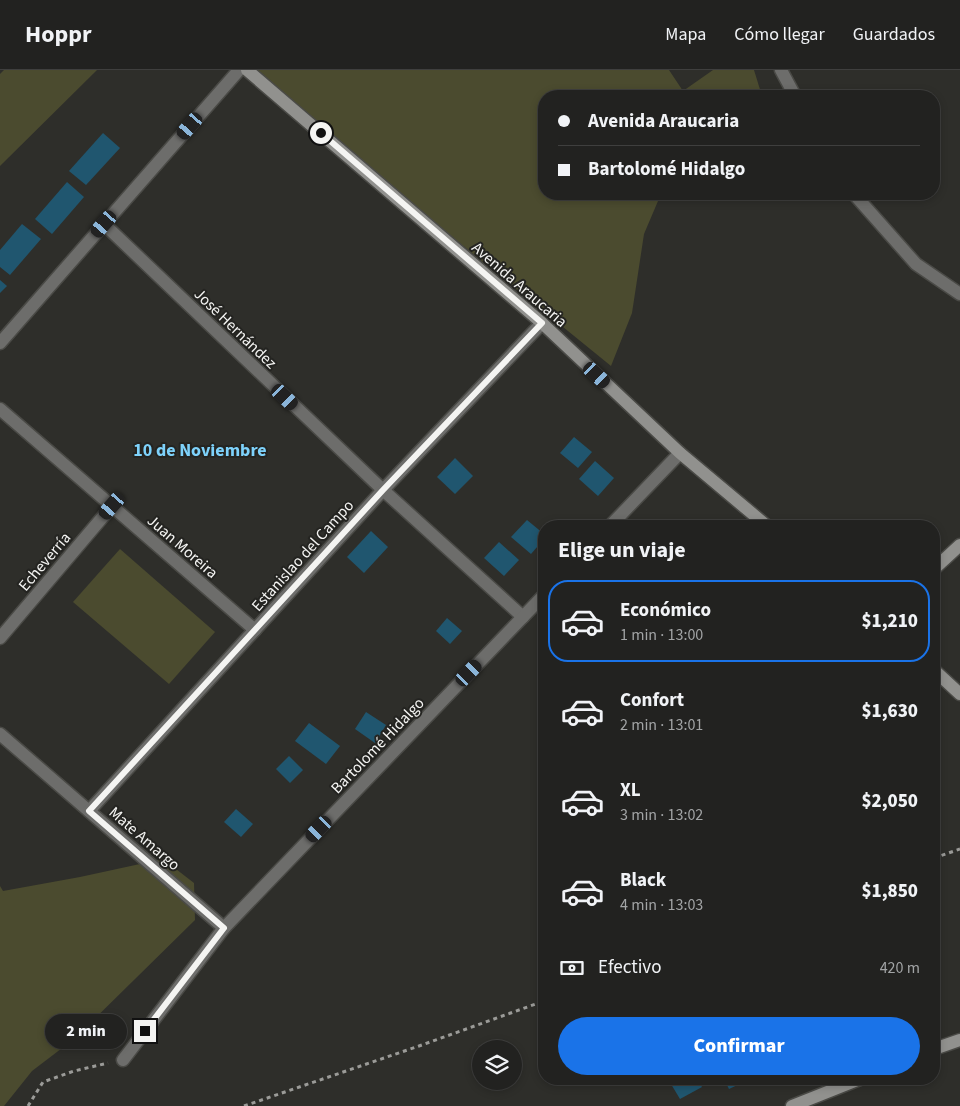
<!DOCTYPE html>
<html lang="es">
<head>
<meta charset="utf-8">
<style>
  :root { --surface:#222220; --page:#2a2a29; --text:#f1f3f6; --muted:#a2a4a5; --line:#3f3f3e; --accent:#1a73e8 }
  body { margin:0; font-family:"Source Sans 3",sans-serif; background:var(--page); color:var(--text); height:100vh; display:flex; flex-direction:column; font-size:19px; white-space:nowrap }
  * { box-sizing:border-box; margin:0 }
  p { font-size:16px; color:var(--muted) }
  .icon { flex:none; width:28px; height:28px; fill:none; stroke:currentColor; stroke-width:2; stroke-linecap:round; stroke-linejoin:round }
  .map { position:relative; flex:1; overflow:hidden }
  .details { position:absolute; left:538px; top:450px; width:402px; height:565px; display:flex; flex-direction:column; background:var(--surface); border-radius:20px; box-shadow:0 2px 8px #0003,0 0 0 1px var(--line) }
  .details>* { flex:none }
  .top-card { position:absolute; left:538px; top:20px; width:402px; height:110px; border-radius:20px; box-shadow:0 2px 8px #0003,0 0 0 1px var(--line); display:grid; align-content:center; height:110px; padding:0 20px; background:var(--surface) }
  .buttons { position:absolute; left:472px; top:970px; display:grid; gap:10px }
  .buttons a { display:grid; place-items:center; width:50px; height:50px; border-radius:50%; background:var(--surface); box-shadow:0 2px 8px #0003,0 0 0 1px var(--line); font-size:25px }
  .end { position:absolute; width:22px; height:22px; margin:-11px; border:6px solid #f4f4f2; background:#111; box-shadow:0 0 0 2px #111 }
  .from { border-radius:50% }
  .bubble { position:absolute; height:35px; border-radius:18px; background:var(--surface); box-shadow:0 2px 8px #0003,0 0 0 1px var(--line); font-size:16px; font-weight:800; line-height:35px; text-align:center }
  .car { position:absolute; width:15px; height:30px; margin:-15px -8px; border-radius:6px; box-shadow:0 0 4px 1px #0007; background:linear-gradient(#222 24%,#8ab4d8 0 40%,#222 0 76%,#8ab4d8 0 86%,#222 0) }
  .top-card b { display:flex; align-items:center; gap:18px; height:48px; font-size:19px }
  .top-card b+b { border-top:1px solid var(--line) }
  .top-card i { width:12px; height:12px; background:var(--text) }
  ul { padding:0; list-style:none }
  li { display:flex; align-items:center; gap:15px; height:82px; margin:0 10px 8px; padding:0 10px; border:2px solid transparent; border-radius:20px }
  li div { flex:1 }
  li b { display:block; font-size:19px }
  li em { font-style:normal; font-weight:800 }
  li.selected { border-color:var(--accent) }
  li>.icon { width:45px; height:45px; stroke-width:1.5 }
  h2 { padding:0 20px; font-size:22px; line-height:60px }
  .pay { display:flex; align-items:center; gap:12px; height:55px; padding:0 20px; font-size:19px }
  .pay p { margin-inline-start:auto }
  .primary-button { display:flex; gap:10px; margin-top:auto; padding:10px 20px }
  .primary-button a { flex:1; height:58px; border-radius:30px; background:var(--accent); color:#fff; font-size:20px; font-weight:800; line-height:58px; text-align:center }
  header { display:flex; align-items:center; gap:30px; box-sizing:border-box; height:70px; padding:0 25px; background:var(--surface); border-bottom:1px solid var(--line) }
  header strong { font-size:24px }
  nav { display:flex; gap:28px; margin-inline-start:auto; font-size:18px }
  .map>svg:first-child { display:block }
  .green { fill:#4b4b2f }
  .building { fill:#20566f }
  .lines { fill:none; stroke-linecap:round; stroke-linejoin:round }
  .minor-casing { stroke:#4a4a46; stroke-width:15 }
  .secondary-casing { stroke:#4a4a46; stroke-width:15 }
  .path { stroke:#9b9b98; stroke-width:3; stroke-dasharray:4 4; stroke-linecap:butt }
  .minor { stroke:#6d6d6b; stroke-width:12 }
  .secondary { stroke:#91918e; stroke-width:12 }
  .route { stroke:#f4f4f2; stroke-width:6 }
  .labels { text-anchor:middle; stroke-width:4; stroke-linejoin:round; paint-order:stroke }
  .street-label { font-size:16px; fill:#f4f4f2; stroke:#242421 }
  .neighbourhood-label { font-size:18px; font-weight:bold; fill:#7ed2fb; stroke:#242421 }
</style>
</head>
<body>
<header>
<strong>Hoppr</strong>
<nav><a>Mapa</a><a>Cómo llegar</a><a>Guardados</a></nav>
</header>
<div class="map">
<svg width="960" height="1036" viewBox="0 0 960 1036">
  <rect width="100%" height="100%" fill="#2e2e2a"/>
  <g class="green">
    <polygon points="4,0 97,0 0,96 0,4"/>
    <polygon points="247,0 669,0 683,21 713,0 754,0 762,26 544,26 544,124 661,124 644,164 632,243 611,296"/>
    <polygon points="120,479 215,562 169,614 73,532"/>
    <polygon points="163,789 194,813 195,850 74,969 32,1001 4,1036 0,1036 0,816 3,821 80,807"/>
  </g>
  <g class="building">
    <polygon points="103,63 120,78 86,115 69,101"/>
    <polygon points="67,112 84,127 52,164 35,149"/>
    <polygon points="22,154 41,169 10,205 0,197 0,180"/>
    <polygon points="0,210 7,216 0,223"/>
    <polygon points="574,367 592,382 578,398 560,383"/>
    <polygon points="455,388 473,406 455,424 437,407"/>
    <polygon points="595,391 614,408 598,426 579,409"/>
    <polygon points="527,450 544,464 544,469 531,484 511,467"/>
    <polygon points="371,461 388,477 364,503 347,487"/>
    <polygon points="499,472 519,490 504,506 484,488"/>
    <polygon points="447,548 462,561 450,574 436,561"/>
    <polygon points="366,642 386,655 375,673 355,659"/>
    <polygon points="309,653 340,676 326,694 295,671"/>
    <polygon points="289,686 303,700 290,713 276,699"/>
    <polygon points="236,739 253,754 241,767 224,752"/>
    <polygon points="668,1009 697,1009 702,1017 680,1029"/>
    <polygon points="724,1009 745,1009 746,1011 729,1019"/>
  </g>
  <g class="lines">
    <g class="minor-casing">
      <g id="minor">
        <polyline points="781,0 795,26"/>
        <polyline points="854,124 916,194 960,224"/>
        <polyline points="104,154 383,420 523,547"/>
        <polyline points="0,273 239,0"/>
        <polyline points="0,339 255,560"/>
        <polyline points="610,456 680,383"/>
        <polyline points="0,568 112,436"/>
        <polyline points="0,664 224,858"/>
        <polyline points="89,741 383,420 542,253"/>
        <polyline points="123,990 224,858 544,525"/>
      </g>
    </g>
    <g class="secondary-casing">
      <g id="secondary">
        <polyline points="247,0 542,253 680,383 767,456"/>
        <polyline points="934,499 960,475"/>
        <polyline points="934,600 960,624"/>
        <polyline points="934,979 960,970"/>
        <polyline points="792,1036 860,1009"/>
      </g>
    </g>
    <g class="path">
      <polyline points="934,788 960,779"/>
      <polyline points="28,1036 43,1012 74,1001 108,993"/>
      <polyline points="244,1036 419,976 544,931"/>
    </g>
    <use href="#minor" class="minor"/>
    <use href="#secondary" class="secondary"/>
  </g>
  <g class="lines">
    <polyline class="route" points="145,961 224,858 89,741 383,420 542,253 321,63"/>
  </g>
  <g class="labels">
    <g class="street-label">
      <text transform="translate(520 214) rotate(41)" y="6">Avenida Araucaria</text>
      <text transform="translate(236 258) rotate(44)" y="6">José Hernández</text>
      <text transform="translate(183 476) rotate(41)" y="6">Juan Moreira</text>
      <text transform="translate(302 485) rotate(-48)" y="6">Estanislao del Campo</text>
      <text transform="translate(44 491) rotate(-50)" y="6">Echeverría</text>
      <text transform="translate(377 675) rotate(-46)" y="6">Bartolomé Hidalgo</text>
      <text transform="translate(145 768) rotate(41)" y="6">Mate Amargo</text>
    </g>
    <g class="neighbourhood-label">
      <text x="200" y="386">10 de Noviembre</text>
    </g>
  </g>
</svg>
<div class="buttons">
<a><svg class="icon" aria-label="layers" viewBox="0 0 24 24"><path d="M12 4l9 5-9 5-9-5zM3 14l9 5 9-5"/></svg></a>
</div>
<i class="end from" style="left:321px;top:63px"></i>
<i class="end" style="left:145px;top:961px"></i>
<div class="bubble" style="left:45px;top:944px;width:82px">2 min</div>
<i class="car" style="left:190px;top:56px;rotate:221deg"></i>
<i class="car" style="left:104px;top:154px;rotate:221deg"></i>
<i class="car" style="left:597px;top:305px;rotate:133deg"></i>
<i class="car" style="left:285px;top:327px;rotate:134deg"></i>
<i class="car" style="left:112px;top:436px;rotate:221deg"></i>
<i class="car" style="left:469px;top:603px;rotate:44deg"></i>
<i class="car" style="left:319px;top:759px;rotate:224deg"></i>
<div class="top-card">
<b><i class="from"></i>Avenida Araucaria</b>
<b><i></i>Bartolomé Hidalgo</b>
</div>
<section class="details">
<h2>Elige un viaje</h2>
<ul>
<li class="selected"><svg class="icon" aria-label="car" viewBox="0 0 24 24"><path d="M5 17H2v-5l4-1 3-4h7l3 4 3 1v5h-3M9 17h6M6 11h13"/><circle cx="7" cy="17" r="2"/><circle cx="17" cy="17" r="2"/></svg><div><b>Económico</b><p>1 min · 13:00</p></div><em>$1,210</em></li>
<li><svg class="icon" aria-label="car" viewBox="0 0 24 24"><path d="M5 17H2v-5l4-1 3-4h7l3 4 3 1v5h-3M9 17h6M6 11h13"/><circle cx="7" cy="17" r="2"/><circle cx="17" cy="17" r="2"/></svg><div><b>Confort</b><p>2 min · 13:01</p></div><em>$1,630</em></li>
<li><svg class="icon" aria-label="car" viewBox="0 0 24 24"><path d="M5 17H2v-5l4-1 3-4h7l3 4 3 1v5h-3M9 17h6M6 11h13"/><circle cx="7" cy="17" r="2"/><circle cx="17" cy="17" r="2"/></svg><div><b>XL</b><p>3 min · 13:02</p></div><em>$2,050</em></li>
<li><svg class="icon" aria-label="car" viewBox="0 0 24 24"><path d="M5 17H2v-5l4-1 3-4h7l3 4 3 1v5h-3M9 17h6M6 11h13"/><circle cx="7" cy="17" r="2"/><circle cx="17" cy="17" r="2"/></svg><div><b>Black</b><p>4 min · 13:03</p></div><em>$1,850</em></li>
</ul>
<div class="pay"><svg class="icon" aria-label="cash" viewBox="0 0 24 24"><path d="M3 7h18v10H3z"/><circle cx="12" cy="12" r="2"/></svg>Efectivo<p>420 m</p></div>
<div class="primary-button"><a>Confirmar</a></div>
</section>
</div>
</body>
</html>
